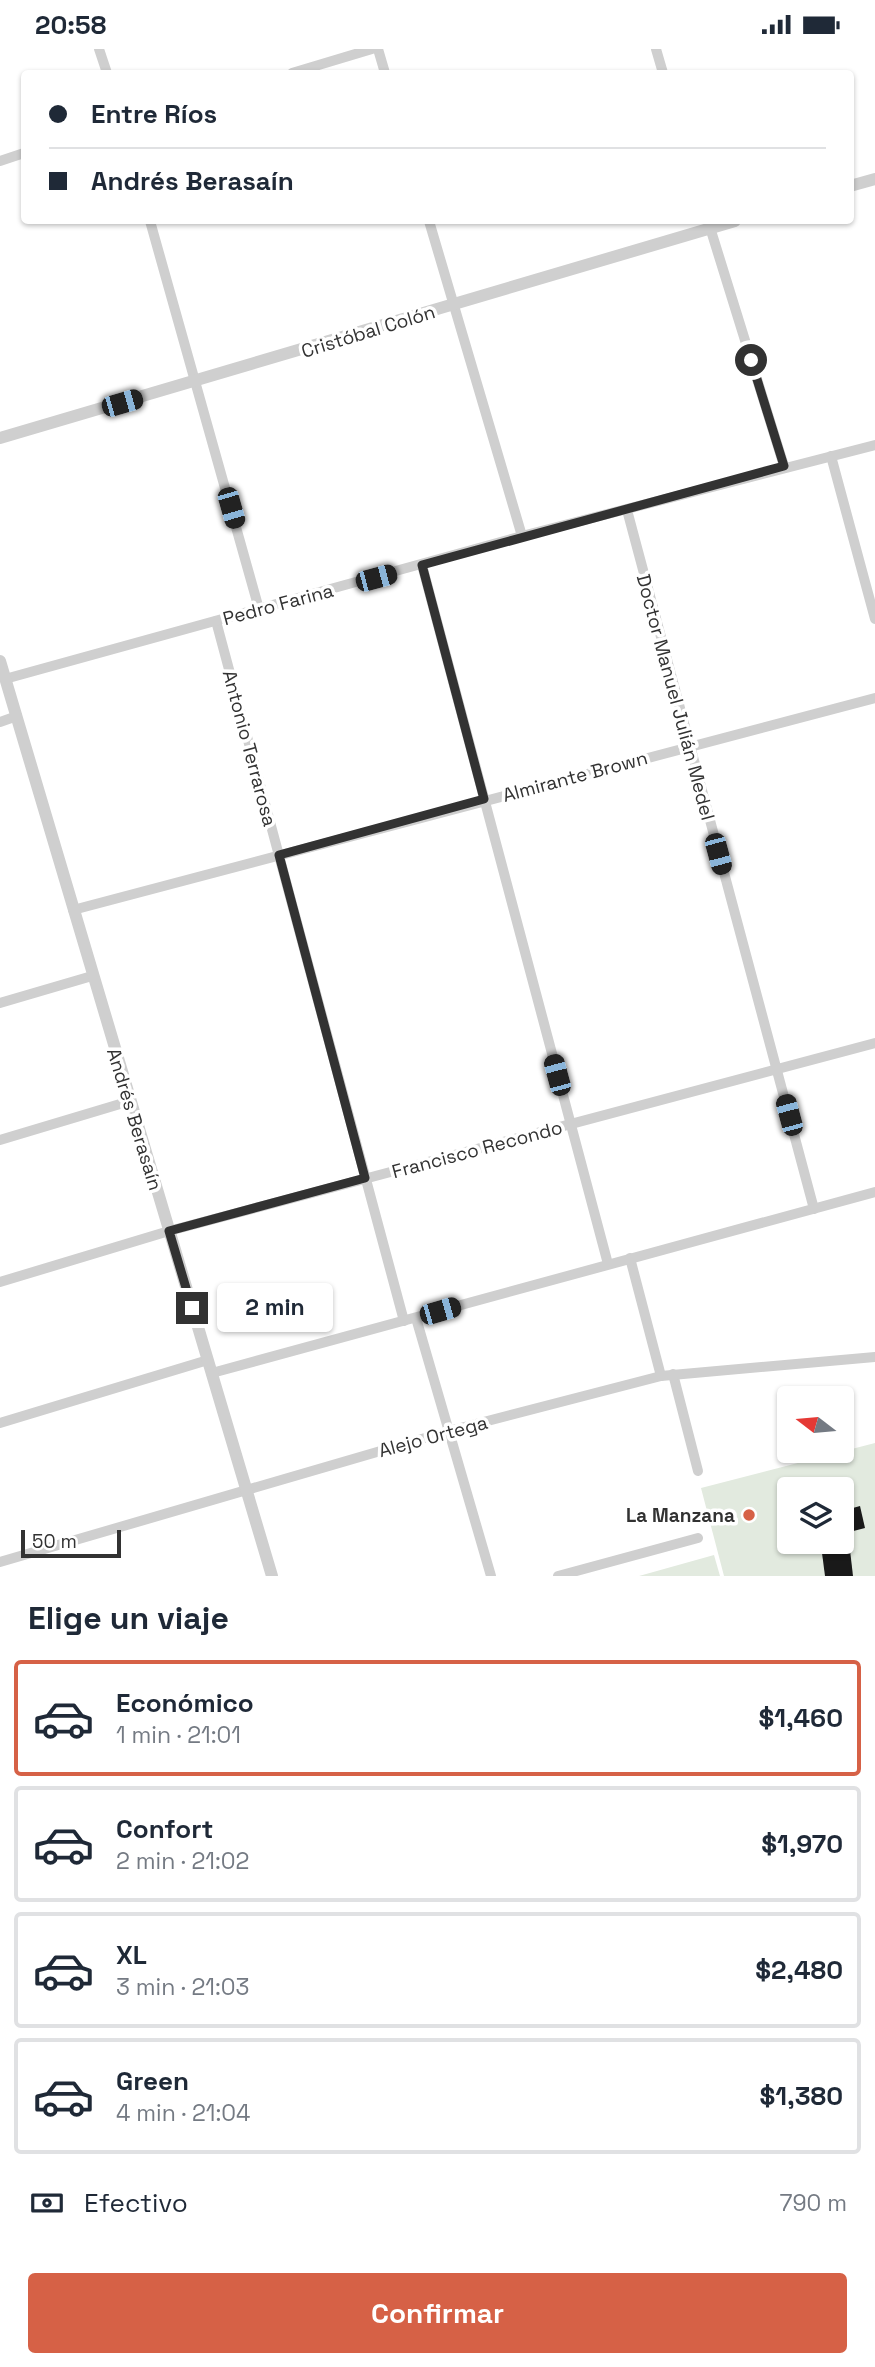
<!DOCTYPE html>
<html lang="es">
<head>
<meta charset="utf-8">
<style>
  :root { --surface:#fff; --page:#f2f2f3; --text:#1f2937; --muted:#747a83; --line:#e0e1e3; --accent:#d66146 }
  body { margin:0; font-family:"Space Grotesk",sans-serif; background:var(--page); color:var(--text); height:100vh; display:flex; flex-direction:column; font-size:26px; white-space:nowrap }
  * { box-sizing:border-box; margin:0 }
  p { font-size:23px; color:var(--muted) }
  .icon { flex:none; width:38px; height:38px; fill:none; stroke:currentColor; stroke-width:2; stroke-linecap:round; stroke-linejoin:round }
  .map { position:relative; height:1527px; overflow:hidden }
  .details { display:flex; flex-direction:column; background:var(--surface); flex:1 }
  .details>* { flex:none }
  .banner { position:absolute; left:21px; top:21px; width:833px; height:154px; border-radius:7px; box-shadow:0 2px 5px #0004; display:grid; align-content:center; height:154px; padding:0 28px; background:var(--surface) }
  .needle { width:46px; rotate:286deg }
  .buttons { position:absolute; left:777px; top:1337px; display:grid; gap:14px }
  .buttons a { display:grid; place-items:center; width:77px; height:77px; border-radius:7px; background:var(--surface); box-shadow:0 2px 5px #0004; font-size:35px }
  .scale { position:absolute; left:21px; bottom:18px; width:100px; box-sizing:border-box; padding-left:7px; border:4px solid #323232; border-top:0; font-size:19px; line-height:24px; white-space:nowrap; color:#323232; -webkit-text-stroke:5px #fff; paint-order:stroke }
  .end { position:absolute; width:32px; height:32px; margin:-16px; border:9px solid #323232; background:#fff; box-shadow:0 0 0 4px #fff }
  .from { border-radius:50% }
  .bubble { position:absolute; height:49px; border-radius:7px; background:var(--surface); box-shadow:0 2px 5px #0004; font-size:23px; font-weight:600; line-height:49px; text-align:center }
  .car { position:absolute; width:21px; height:42px; margin:-21px -10px; border-radius:9px; box-shadow:0 0 5px 2px #0007; background:linear-gradient(#222 24%,#8ab4d8 0 40%,#222 0 76%,#8ab4d8 0 86%,#222 0) }
  .banner b { display:flex; align-items:center; gap:24px; height:66px; font-size:26px }
  .banner b+b { border-top:2px solid var(--line) }
  .banner i { width:18px; height:18px; background:var(--text) }
  ul { padding:0; list-style:none }
  li { display:flex; align-items:center; gap:21px; height:116px; margin:0 14px 10px; padding:0 14px; border:4px solid var(--line); border-radius:7px }
  li div { flex:1 }
  li b { display:block; font-size:26px }
  li em { font-style:normal; font-weight:600 }
  li.active { border-color:var(--accent) }
  li>.icon { width:63px; height:63px; stroke-width:1.5 }
  h2 { padding:0 28px; font-size:32px; line-height:84px }
  .pay { display:flex; align-items:center; gap:18px; height:77px; padding:0 28px; font-size:26px }
  .pay p { margin-inline-start:auto }
  .button { display:flex; gap:14px; margin-top:auto; padding:14px 28px }
  .button a { flex:1; height:80px; border-radius:7px; background:var(--accent); color:#fff; font-size:28px; font-weight:600; line-height:80px; text-align:center }
  .status { display:flex; justify-content:space-between; align-items:center; height:49px; padding:0 35px; background:var(--surface); direction:ltr }
  .status svg { height:19px; fill:currentColor }
  .map>svg:first-child { display:block }
  .green { fill:#e2eadf; fill-rule:evenodd }
  .building { fill:#191919 }
  .lines { fill:none; stroke-linecap:round; stroke-linejoin:round }
  .minor { stroke:#cfcfcf; stroke-width:10 }
  .tertiary { stroke:#cfcfcf; stroke-width:12 }
  .route { stroke:#323232; stroke-width:9 }
  .poi-dot { fill:#d66146; stroke:#fff; stroke-width:2.5 }
  .labels { text-anchor:middle; stroke-width:7; stroke-linejoin:round; paint-order:stroke }
  .street-label { font-size:19px; fill:#323232; stroke:#fff }
  .poi-label { font-size:19px; font-weight:bold; fill:#323232; stroke:#fff; text-anchor:end }
</style>
</head>
<body>
<div class="status"><b>20:58</b><svg viewBox="0 0 49 12"><path d="M0 12V9h3v3zM5 12V6h3v6zM10 12V3h3v9zM15 12V0h3v12zM26 1h20v11H26zM47 4h2v5h-2z"/></svg></div>
<div class="map">
<svg width="875" height="1527" viewBox="0 0 875 1527">
  <rect width="100%" height="100%" fill="#fff"/>
  <g class="green">
    <path d="M875 1394V1527H724L701 1439ZM789 1440H842V1493H789Z"/>
    <polygon points="714,1506 720,1527 639,1527"/>
  </g>
  <g class="building">
    <polygon points="860,1457 865,1479 842,1485 842,1462"/>
    <polygon points="789,1474 789,1493 804,1494 787,1498 782,1476"/>
    <polygon points="850,1501 853,1527 825,1527 822,1504"/>
  </g>
  <g class="lines">
    <g class="minor">
      <polyline points="99,0 107,24"/>
      <polyline points="378,0 385,24"/>
      <polyline points="656,0 663,24"/>
      <polyline points="292,24 372,0"/>
      <polyline points="0,112 24,104"/>
      <polyline points="150,172 259,560"/>
      <polyline points="429,172 522,487"/>
      <polyline points="708,172 784,417"/>
      <polyline points="831,407 875,570"/>
      <polyline points="627,461 814,1160"/>
      <polyline points="422,516 608,1215"/>
      <polyline points="216,572 404,1272"/>
      <polyline points="5,630 522,487 875,396"/>
      <polyline points="0,673 17,667"/>
      <polyline points="73,861 875,649"/>
      <polyline points="0,954 92,927"/>
      <polyline points="0,1091 130,1052"/>
      <polyline points="630,1209 661,1327"/>
      <polyline points="0,1233 169,1182 875,994"/>
      <polyline points="416,1269 491,1527"/>
      <polyline points="212,1324 875,1143"/>
      <polyline points="673,1325 698,1422"/>
      <polyline points="0,1374 208,1311"/>
      <polyline points="0,1513 449,1382 661,1327 875,1308"/>
      <polyline points="558,1527 698,1489"/>
    </g>
    <g class="tertiary">
      <polyline points="850,137 875,130"/>
      <polyline points="0,389 735,172"/>
      <polyline points="0,612 272,1527"/>
    </g>
  </g>
  <g class="lines">
    <polyline class="route" points="192,1259 169,1182 365,1129 279,806 484,750 422,516 784,417 751,311"/>
  </g>
  <circle class="poi-dot" cx="749" cy="1466" r="7"/>
  <g class="labels">
    <g class="street-label">
      <text transform="translate(368 282) rotate(-17)" y="7">Cristóbal Colón</text>
      <text transform="translate(278 555) rotate(-15)" y="7">Pedro Farina</text>
      <text transform="translate(676 648) rotate(75)" y="7">Doctor Manuel Julián Medel</text>
      <text transform="translate(250 699) rotate(75)" y="7">Antonio Terrarosa</text>
      <text transform="translate(575 727) rotate(-15)" y="7">Almirante Brown</text>
      <text transform="translate(135 1070) rotate(73)" y="7">Andrés Berasaín</text>
      <text transform="translate(477 1100) rotate(-15)" y="7">Francisco Recondo</text>
      <text transform="translate(433 1387) rotate(-15)" y="7">Alejo Ortega</text>
    </g>
    <g class="poi-label">
      <text x="735" y="1473">La Manzana</text>
    </g>
  </g>
</svg>
<div class="buttons">
<a><svg class="needle" viewBox="-14 -14 28 28"><path d="M0-13l5 13h-10z" fill="#e53935"/><path d="M0 13l5-13h-10z" fill="#747a83"/></svg></a>
<a><svg class="icon" aria-label="layers" viewBox="0 0 24 24"><path d="M12 4l9 5-9 5-9-5zM3 14l9 5 9-5"/></svg></a>
</div>
<div class="scale">50 m</div>
<i class="end from" style="left:751px;top:311px"></i>
<i class="end" style="left:192px;top:1259px"></i>
<div class="bubble" style="left:217px;top:1234px;width:116px">2 min</div>
<i class="car" style="left:122px;top:354px;rotate:74deg"></i>
<i class="car" style="left:231px;top:459px;rotate:164deg"></i>
<i class="car" style="left:376px;top:529px;rotate:75deg"></i>
<i class="car" style="left:718px;top:805px;rotate:165deg"></i>
<i class="car" style="left:557px;top:1026px;rotate:345deg"></i>
<i class="car" style="left:789px;top:1066px;rotate:345deg"></i>
<i class="car" style="left:440px;top:1262px;rotate:74deg"></i>
<div class="banner">
<b><i class="from"></i>Entre Ríos</b>
<b><i></i>Andrés Berasaín</b>
</div>
</div>
<section class="details">
<h2>Elige un viaje</h2>
<ul>
<li class="active"><svg class="icon" aria-label="car" viewBox="0 0 24 24"><path d="M5 17H2v-5l4-1 3-4h7l3 4 3 1v5h-3M9 17h6M6 11h13"/><circle cx="7" cy="17" r="2"/><circle cx="17" cy="17" r="2"/></svg><div><b>Económico</b><p>1 min · 21:01</p></div><em>$1,460</em></li>
<li><svg class="icon" aria-label="car" viewBox="0 0 24 24"><path d="M5 17H2v-5l4-1 3-4h7l3 4 3 1v5h-3M9 17h6M6 11h13"/><circle cx="7" cy="17" r="2"/><circle cx="17" cy="17" r="2"/></svg><div><b>Confort</b><p>2 min · 21:02</p></div><em>$1,970</em></li>
<li><svg class="icon" aria-label="car" viewBox="0 0 24 24"><path d="M5 17H2v-5l4-1 3-4h7l3 4 3 1v5h-3M9 17h6M6 11h13"/><circle cx="7" cy="17" r="2"/><circle cx="17" cy="17" r="2"/></svg><div><b>XL</b><p>3 min · 21:03</p></div><em>$2,480</em></li>
<li><svg class="icon" aria-label="car" viewBox="0 0 24 24"><path d="M5 17H2v-5l4-1 3-4h7l3 4 3 1v5h-3M9 17h6M6 11h13"/><circle cx="7" cy="17" r="2"/><circle cx="17" cy="17" r="2"/></svg><div><b>Green</b><p>4 min · 21:04</p></div><em>$1,380</em></li>
</ul>
<div class="pay"><svg class="icon" aria-label="cash" viewBox="0 0 24 24"><path d="M3 7h18v10H3z"/><circle cx="12" cy="12" r="2"/></svg>Efectivo<p>790 m</p></div>
<div class="button"><a>Confirmar</a></div>
</section>
</body>
</html>
